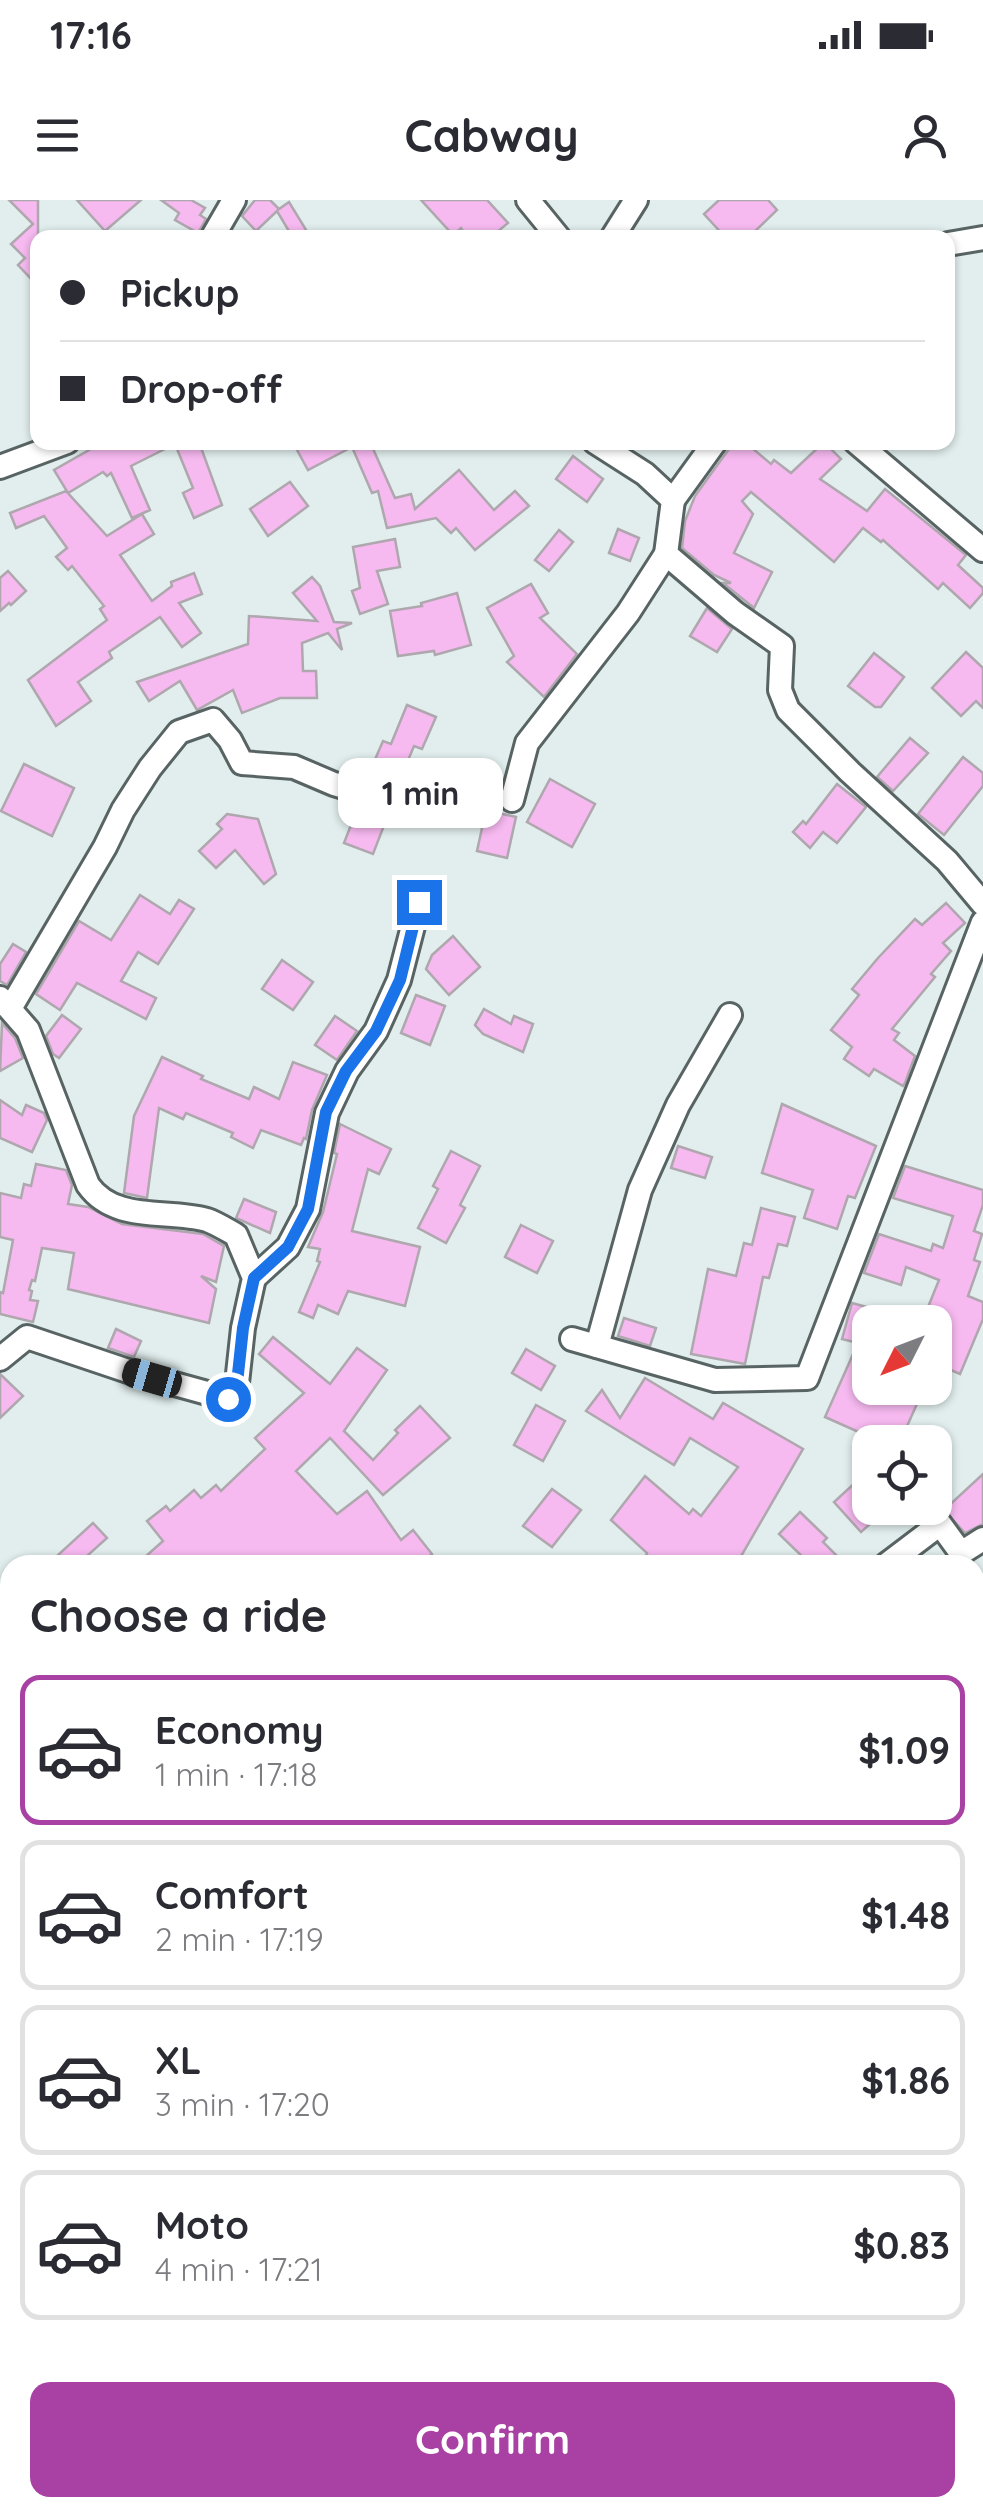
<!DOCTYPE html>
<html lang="en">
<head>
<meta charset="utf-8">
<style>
  :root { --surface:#fff; --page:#f2f2f3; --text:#2b2b33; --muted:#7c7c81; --line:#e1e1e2; --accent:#a941a4 }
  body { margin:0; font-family:Quicksand,sans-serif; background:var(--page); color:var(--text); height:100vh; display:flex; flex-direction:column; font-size:38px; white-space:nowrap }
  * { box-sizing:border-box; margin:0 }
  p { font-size:32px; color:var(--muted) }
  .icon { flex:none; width:55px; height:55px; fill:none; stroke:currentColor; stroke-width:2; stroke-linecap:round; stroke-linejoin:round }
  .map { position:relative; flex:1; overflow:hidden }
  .side { position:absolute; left:0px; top:1355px; width:985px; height:962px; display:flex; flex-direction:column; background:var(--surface); border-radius:30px 30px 0 0; box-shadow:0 2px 8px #0004 }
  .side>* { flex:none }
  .banner { position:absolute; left:30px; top:30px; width:925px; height:220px; border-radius:20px; box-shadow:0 2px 8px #0004; display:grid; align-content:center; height:220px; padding:0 30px; background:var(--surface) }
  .needle { width:65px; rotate:228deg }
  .controls { position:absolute; left:852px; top:1105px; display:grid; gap:20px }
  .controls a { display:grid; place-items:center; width:100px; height:100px; border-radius:20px; background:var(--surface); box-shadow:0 2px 8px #0004; font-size:50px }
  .end { position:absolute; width:45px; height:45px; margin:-22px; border:12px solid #1a73e8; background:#fff; box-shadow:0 0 0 5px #fff }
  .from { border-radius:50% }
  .bubble { position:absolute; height:70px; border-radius:20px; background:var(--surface); box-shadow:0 2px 8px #0004; font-size:32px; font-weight:700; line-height:70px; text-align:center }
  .car { position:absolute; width:30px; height:60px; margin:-30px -15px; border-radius:12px; box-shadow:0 0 8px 2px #0007; background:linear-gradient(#222 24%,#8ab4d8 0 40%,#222 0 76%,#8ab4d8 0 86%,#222 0) }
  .banner b { display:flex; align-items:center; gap:35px; height:95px; font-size:38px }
  .banner b+b { border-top:2px solid var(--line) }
  .banner i { width:25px; height:25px; background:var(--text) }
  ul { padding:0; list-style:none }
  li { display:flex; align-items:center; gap:30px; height:150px; margin:0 20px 15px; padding:0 10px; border:5px solid var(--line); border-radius:20px }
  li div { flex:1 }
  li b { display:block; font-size:38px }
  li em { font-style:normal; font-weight:700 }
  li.selected { border-color:var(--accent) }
  li>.icon { width:90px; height:90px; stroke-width:1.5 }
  h2 { padding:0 30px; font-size:45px; line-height:120px }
  .primary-button { display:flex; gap:20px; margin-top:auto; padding:20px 30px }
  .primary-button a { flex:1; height:115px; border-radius:20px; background:var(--accent); color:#fff; font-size:40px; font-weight:700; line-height:115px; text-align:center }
  .status { display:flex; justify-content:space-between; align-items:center; height:70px; padding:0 50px; background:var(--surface); direction:ltr }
  .status svg { height:28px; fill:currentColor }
  header { display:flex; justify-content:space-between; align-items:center; height:130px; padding:0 30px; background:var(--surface); font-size:45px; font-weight:700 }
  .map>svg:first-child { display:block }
  .building { fill:#f6b9f0; stroke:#afa7ae; stroke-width:2.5 }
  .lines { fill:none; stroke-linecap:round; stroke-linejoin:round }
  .street-casing { stroke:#586463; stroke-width:28 }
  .highway-casing { stroke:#c7c8c8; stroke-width:45 }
  .street { stroke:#fff; stroke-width:22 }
  .highway { stroke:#3ab4b1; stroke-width:40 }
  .route { stroke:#1a73e8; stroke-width:12 }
</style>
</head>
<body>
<div class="status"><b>17:16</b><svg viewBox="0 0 49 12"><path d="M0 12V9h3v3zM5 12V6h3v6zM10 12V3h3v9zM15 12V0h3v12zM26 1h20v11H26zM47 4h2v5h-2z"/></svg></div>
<header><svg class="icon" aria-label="menu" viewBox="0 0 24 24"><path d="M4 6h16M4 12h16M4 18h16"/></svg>Cabway<svg class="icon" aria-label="person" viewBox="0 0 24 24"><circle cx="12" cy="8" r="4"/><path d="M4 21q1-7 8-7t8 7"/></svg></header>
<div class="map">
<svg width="983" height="2316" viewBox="0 0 983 2316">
  <rect width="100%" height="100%" fill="#e1eeed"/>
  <g class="building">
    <polygon points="9,0 38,0 38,86 18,65 25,58 11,44 33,24"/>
    <polygon points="77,0 141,0 105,31"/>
    <polygon points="161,0 191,0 205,8 200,15 206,19 198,33 175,20 179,13"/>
    <polygon points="255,0 270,0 279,9 289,2 311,38 293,38 277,11 256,31 242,16"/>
    <polygon points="421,0 487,0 508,23 490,38 468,38 461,28 453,35"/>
    <polygon points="719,0 768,0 777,10 748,38 726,38 704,14"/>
    <polygon points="84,242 199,242 222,305 194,318 183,293 193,288 175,244 131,266 150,310 132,318 111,273 107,276 103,272 68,293 54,270 89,250"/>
    <polygon points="311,242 370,242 395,298 411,294 415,309 459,270 494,310 515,291 529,306 475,350 456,328 451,333 436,318 387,328 378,291 372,293 352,247 308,270 297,250"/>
    <polygon points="734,242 745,242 771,264 774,260 791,273 824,242 841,259 820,279 867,311 885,289 966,355 958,365 983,388 983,393 970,408 943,383 938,389 883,340 881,342 863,328 834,362 751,292 742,301 753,314 734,353 772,372 754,408 723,383 731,383 714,375 682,348 685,321 695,296"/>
    <polygon points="573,256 603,279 587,302 556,279"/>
    <polygon points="290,282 308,306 268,336 250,309"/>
    <polygon points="66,291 107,336 142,314 154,334 120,355 152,401 172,386 171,382 194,373 202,394 179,403 201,433 182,447 160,417 109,452 112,458 78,482 91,501 56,526 28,480 107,420 100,409 104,406 72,366 68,370 56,357 67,348 44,316 16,328 10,313"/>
    <polygon points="618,329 639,338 630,361 609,353"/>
    <polygon points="559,330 573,342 549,371 535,360"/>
    <polygon points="395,339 400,367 377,371 388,404 360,414 352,391 360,388 353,347"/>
    <polygon points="8,371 26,391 11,405 9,403 0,411 0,378"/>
    <polygon points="312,377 320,386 334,422 352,423 337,429 342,450 328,433 302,443 303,471 316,471 317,498 280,498 242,513 233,490 197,510 180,481 149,501 137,482 248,444 249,416 317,421 293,393"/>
    <polygon points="531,384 548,413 540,418 577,454 544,497 507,462 514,456 487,408"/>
    <polygon points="457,393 471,445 435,455 434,451 398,456 390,411 422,406 421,403"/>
    <polygon points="707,408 732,429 717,452 690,436"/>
    <polygon points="966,452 983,468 983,508 976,501 961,516 932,488"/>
    <polygon points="874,453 904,477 881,507 875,507 848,486"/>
    <polygon points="407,505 436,517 422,549 414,546 396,589 367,578 383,541 391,544"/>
    <polygon points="910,538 928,553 893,591 877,577"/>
    <polygon points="963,557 983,573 983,586 944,635 918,614"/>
    <polygon points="24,564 74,588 52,636 1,611"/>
    <polygon points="550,579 595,604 572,647 527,622"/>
    <polygon points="837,584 866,607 837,643 823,632 810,648 793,632 803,621 806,624"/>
    <polygon points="358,607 388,615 373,654 344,643"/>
    <polygon points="486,610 516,617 507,658 477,651"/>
    <polygon points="227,614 258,619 276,674 264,684 235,650 216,668 199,651 222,629 217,624"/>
    <polygon points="140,695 170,714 179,700 194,709 158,764 138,752 121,781 156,798 146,819 77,783 60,810 36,794 79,721 111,740"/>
    <polygon points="946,703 965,723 943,743 951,751 931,774 935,777 892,829 899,833 894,840 915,856 905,883 903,886 874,869 869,876 844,859 852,847 831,830 859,795 852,789 878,758 915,719 922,725"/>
    <polygon points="453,736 480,767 449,795 426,769 432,755"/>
    <polygon points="13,744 26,752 7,785 0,781 0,764"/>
    <polygon points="282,760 313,782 293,810 262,789"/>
    <polygon points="416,795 445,806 430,845 401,833"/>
    <polygon points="484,809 511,824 514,816 533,824 523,852 483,834 475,825"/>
    <polygon points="62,815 81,829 59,858 53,854 46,836"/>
    <polygon points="335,816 357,831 337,860 315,845"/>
    <polygon points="2,823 15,838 23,858 0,871"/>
    <polygon points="162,857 203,876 201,879 249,899 254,887 279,899 293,862 327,875 312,910 306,939 304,938 301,945 261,930 253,948 231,937 233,933 186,913 183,919 159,908 147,998 124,993 134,916"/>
    <polygon points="0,900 22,915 26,905 44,913 47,920 32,952 0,938"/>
    <polygon points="782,904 876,946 855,998 848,996 837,1029 804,1018 813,990 762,973"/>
    <polygon points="340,924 391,949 379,974 368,969 352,1031 420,1047 405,1106 348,1091 338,1114 318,1105 313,1118 299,1112 320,1062 317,1061 320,1049 308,1047 323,1012 337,954 334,953"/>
    <polygon points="678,946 712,957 705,978 671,968"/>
    <polygon points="451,951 480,966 460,1005 465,1008 446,1043 418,1028 438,989 433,986"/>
    <polygon points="36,964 66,970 72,985 68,1004 88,1007 122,1024 203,1034 224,1046 216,1082 201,1076 216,1089 209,1123 68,1089 74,1053 42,1048 35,1081 32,1080 29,1090 32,1091 30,1100 38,1101 33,1122 0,1114 0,1092 3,1093 13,1040 0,1037 0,993 21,998 24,984 31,986"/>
    <polygon points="905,966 983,990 983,1005 974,1031 982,1034 974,1060 980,1062 968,1096 983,1102 983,1119 960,1174 935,1163 935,1122 922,1122 939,1080 906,1067 901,1085 864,1073 879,1034 931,1051 933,1044 943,1048 953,1016 893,998"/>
    <polygon points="244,999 276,1012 270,1033 236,1018"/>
    <polygon points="761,1008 795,1017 787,1046 778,1044 769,1078 763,1077 745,1164 691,1154 708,1069 736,1076 744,1043 752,1045"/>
    <polygon points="521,1025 553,1041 537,1073 505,1057"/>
    <polygon points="852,1103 907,1118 906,1122 870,1122 870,1188 924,1188 900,1242 881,1242 825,1217 858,1143 842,1139"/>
    <polygon points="624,1118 656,1128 650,1146 618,1136"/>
    <polygon points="116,1129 141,1141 134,1157 108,1148"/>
    <polygon points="273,1137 330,1184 357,1148 387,1170 344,1231 373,1260 398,1233 395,1230 420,1206 450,1238 383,1295 330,1238 296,1271 337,1314 367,1291 401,1340 413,1330 432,1354 419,1365 136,1365 163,1341 147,1321 166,1306 170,1311 194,1290 201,1298 216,1285 221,1291 265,1249 255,1238 304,1193 259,1154"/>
    <polygon points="526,1149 555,1166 541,1190 512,1173"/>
    <polygon points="0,1174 23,1196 0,1218"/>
    <polygon points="645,1178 713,1219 723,1203 803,1249 736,1365 661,1365 646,1356 647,1353 611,1320 645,1276 689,1314 693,1309 701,1316 738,1267 690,1238 674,1265 586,1211 602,1190 620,1218"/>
    <polygon points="536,1205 565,1221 543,1261 514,1245"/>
    <polygon points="870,1269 870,1308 888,1308 861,1332 834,1302"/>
    <polygon points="983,1274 983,1324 965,1333 944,1310"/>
    <polygon points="552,1289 581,1310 552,1347 523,1326"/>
    <polygon points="800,1312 827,1338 823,1342 846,1365 811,1365 779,1334"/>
    <polygon points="93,1323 107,1338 77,1365 67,1365 58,1355"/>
  </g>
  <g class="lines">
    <g class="street-casing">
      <g id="street">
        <polyline points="528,0 559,38"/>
        <polyline points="212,38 234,0"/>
        <polyline points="612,38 636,0"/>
        <polyline points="948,44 983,38"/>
        <polyline points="595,242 645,274 673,300 666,354 735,413 782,446 780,490 788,510 850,572 947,661 983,704"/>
        <polyline points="856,242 983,350"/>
        <polyline points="0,267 67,242"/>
        <polyline points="673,300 715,242"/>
        <polyline points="512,600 527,543 628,413 666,354"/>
        <path d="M0 798 28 830 88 985C115 1023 167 1009 207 1020 216 1023 227 1030 236 1035L254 1078 243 1128 237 1183 229 1199 131 1172 27 1137 0 1159"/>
        <polyline points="11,807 105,647 123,610 150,568 179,532 213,520 230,540 242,563 294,567 334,584 387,600"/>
        <polyline points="254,1078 288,1047 308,1009 327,913 347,871 376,831 399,780 419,703"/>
        <polyline points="572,1139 715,1180 807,1178 983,722"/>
        <polyline points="597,1146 640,990 678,905 730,815"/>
        <polyline points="886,1365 940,1324 961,1353 983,1339"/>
        <polyline points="975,1908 983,1917"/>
        <polyline points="158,2316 166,2308"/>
      </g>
    </g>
    <g class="highway-casing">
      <g id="highway">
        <polyline points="0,1763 10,1767"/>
        <polyline points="975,2157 983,2160"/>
      </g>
    </g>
    <use href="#street" class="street"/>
    <use href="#highway" class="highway"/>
  </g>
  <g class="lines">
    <polyline class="route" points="228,1199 237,1183 243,1128 254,1078 288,1047 308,1009 326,912 346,871 376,831 400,780 419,702"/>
  </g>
</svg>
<div class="controls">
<a><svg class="needle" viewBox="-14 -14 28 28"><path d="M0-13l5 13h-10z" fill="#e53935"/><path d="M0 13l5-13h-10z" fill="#7c7c81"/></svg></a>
<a><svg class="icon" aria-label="locate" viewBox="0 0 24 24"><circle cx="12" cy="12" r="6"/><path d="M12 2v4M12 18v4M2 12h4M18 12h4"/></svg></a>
</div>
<i class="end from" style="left:228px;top:1199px"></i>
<i class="end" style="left:419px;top:702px"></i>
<div class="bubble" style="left:338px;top:558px;width:165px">1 min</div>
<i class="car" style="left:152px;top:1178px;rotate:286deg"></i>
<div class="banner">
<b><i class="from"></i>Pickup</b>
<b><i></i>Drop-off</b>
</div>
<section class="side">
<h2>Choose a ride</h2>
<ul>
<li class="selected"><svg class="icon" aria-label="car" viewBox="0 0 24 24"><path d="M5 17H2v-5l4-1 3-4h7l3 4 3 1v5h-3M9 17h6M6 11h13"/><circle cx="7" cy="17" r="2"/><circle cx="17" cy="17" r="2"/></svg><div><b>Economy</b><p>1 min · 17:18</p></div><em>$1.09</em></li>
<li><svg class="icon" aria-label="car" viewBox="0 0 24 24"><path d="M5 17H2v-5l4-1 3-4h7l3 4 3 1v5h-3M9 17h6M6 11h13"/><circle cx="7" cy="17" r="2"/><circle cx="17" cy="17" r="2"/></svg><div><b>Comfort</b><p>2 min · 17:19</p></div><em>$1.48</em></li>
<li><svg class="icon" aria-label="car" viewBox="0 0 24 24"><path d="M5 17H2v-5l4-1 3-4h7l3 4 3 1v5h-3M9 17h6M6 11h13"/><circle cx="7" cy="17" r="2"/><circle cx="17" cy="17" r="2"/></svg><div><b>XL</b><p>3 min · 17:20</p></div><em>$1.86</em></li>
<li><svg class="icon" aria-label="car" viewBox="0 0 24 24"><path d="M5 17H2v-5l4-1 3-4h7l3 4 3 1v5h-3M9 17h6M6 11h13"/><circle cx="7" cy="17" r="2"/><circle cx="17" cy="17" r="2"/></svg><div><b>Moto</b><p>4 min · 17:21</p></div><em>$0.83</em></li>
</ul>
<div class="primary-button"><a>Confirm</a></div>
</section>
</div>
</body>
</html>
